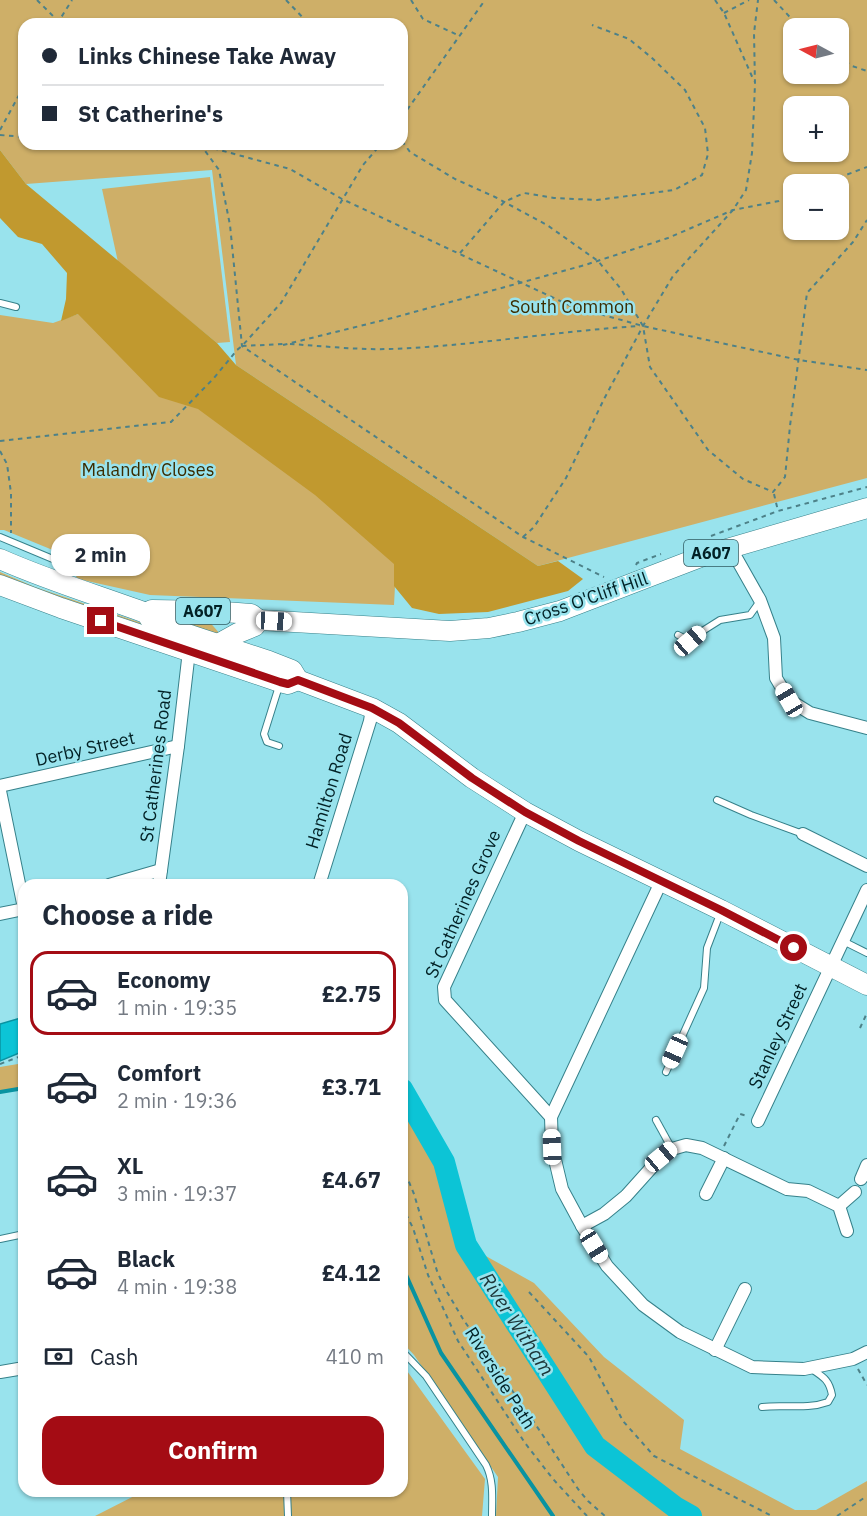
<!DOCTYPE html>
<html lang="en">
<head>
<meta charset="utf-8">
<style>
  :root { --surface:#fff; --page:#f6f6f7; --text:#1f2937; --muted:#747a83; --line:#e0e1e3; --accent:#a40c14 }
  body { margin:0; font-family:"IBM Plex Sans",sans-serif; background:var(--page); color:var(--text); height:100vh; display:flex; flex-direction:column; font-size:22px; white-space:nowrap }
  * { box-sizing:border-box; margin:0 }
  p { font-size:20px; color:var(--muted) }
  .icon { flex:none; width:33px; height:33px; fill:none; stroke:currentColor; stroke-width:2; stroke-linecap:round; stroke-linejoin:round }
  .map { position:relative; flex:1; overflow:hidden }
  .details { position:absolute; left:18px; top:879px; width:390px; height:618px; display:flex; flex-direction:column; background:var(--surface); border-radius:18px; box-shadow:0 2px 4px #0004 }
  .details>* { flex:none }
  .guide { position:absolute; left:18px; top:18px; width:390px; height:132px; border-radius:18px; box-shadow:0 2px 4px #0004; display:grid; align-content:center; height:132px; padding:0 24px; background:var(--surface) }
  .needle { width:39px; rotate:277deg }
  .tools { position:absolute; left:783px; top:18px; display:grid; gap:12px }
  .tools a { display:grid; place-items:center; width:66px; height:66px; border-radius:12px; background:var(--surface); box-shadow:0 2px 4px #0004; font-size:30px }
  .end { position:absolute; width:27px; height:27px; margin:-14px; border:8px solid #a40c14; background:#fff; box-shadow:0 0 0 3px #fff }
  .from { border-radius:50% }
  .bubble { position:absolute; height:42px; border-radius:18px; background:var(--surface); box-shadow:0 2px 4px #0004; font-size:20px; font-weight:700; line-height:42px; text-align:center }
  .car { position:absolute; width:18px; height:36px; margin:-18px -9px; border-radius:8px; box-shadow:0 0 4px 2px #0007; background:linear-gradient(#fff 24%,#345 0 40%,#fff 0 76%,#345 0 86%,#fff 0) }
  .guide b { display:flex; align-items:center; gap:21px; height:57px; font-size:22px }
  .guide b+b { border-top:2px solid var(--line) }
  .guide i { width:15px; height:15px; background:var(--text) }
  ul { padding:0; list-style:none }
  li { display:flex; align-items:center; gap:18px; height:84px; margin:0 12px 9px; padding:0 12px; border:3px solid transparent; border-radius:18px }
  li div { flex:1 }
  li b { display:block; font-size:22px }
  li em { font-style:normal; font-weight:700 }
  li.current { border-color:var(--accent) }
  li>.icon { width:54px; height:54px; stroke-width:1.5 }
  h2 { padding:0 24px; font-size:27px; line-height:72px }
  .pay { display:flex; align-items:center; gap:15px; height:66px; padding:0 24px; font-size:22px }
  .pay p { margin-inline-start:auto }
  .cta { display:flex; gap:12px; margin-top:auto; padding:12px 24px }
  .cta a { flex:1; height:69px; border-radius:18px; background:var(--accent); color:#fff; font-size:24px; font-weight:700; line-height:69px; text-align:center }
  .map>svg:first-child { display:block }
  .green { fill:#ceaf68; fill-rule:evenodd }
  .forest { fill:#c1992f }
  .water { fill:#0cc4d6; stroke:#0993a1; stroke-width:1.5 }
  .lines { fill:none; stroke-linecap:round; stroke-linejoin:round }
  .stream { stroke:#0993a1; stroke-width:4 }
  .river { stroke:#0cc4d6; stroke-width:22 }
  .service-casing { stroke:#36818a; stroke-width:8 }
  .minor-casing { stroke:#36818a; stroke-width:14 }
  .primary-casing { stroke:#36818a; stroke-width:21 }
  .path { stroke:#4d8188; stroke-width:2; stroke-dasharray:4.5 4.5; stroke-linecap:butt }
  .service { stroke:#fff; stroke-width:6 }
  .minor { stroke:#fff; stroke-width:12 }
  .primary { stroke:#fff; stroke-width:20 }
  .route { stroke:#a40c14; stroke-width:8 }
  .labels { text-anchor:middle; stroke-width:5; stroke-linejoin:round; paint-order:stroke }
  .shield { fill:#99e3ed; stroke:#2f5b61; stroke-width:1.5 }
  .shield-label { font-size:16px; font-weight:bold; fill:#022125 }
  .park-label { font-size:18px; fill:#3c2c00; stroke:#99e3ed }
  .street-label { font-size:18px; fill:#022125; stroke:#99e3ed }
  .water-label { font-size:20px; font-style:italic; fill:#1c3538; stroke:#99e3ed }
</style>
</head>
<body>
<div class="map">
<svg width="867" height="1516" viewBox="0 0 867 1516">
  <rect width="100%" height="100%" fill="#99e3ed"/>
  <g class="green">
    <path d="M0 0H867V478L538 566 236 365 212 170 26 184 0 150ZM24 24H402V144H24ZM794 28H838V74H794ZM794 106H838V152H794ZM794 184H838V230H794Z"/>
    <polygon points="210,177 230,342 217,343 118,262 102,189"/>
    <polygon points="128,296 476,586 395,586 394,605 150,595 78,579 60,553 4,530 0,530 0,315 53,323"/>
    <polygon points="0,572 35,587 192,640 186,642 0,579"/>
    <polygon points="153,616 207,619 221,635"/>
    <polygon points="24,1063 24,1088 0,1092 0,1067"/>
    <polygon points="402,1089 444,1162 466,1245 534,1283 604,1357 684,1420 680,1449 795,1510 816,1510 867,1481 867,1516 496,1516 498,1477 414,1355 402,1342"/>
    <polygon points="402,1364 485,1479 482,1516 95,1516 144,1491 402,1491"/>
  </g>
  <polygon class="forest" points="0,150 26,184 217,343 236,365 538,566 558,561 583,579 568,591 488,612 439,614 412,608 394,586 394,564 315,495 198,409 159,397 78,314 61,321 66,299 67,273 42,244 18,237 0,218"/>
  <polygon class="water" points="24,1017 24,1051 0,1061 0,1024"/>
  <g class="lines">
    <g class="stream">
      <polyline points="0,1092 24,1088"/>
      <polyline points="402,1266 441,1353 553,1516"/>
      <polyline points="674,1516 675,1507"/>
    </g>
    <polyline class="river" points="402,1089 444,1162 466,1245 595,1446 675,1507 691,1516"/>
    <g class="service-casing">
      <g id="service">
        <polyline points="0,303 16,307"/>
        <polyline points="0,537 60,562 68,582"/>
        <polyline points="678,635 690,641 701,632 720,620 750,615 760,601"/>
        <polyline points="279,746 267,742 264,734 280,683"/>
        <polyline points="717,800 751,815 803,834"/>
        <polyline points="22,941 24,926"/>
        <polyline points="843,941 867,953"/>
        <polyline points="666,1072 704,988 707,948 720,914"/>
        <polyline points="656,1120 672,1149"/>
        <polyline points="0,1239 24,1234"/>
        <path d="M402 1351 426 1376 486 1465C494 1481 492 1498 492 1516"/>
        <path d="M762 1407C784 1404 806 1410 828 1402L832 1395C829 1379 823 1377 810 1368"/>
        <polyline points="287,1491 288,1516"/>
      </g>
    </g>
    <g class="minor-casing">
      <g id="minor">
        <polyline points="730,547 760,600 774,638 776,678 789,700 810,713 867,728"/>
        <polyline points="0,786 178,746"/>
        <polyline points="0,791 24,908"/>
        <polyline points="525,812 444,987 445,1000 551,1117"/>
        <polyline points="803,834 867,866"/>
        <polyline points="661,882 551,1117 552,1147 562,1189 582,1226 607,1266 643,1305 680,1332 752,1367 804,1369 853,1359 867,1352"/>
        <polyline points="109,885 161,870"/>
        <polyline points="159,885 178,746 189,651"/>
        <polyline points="319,885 370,721 372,708"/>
        <polyline points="0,914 24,909"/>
        <polyline points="758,1121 867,890"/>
        <polyline points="861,1179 867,1165"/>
        <polyline points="706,1194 724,1158"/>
        <polyline points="839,1206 855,1192"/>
        <polyline points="582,1226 604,1214 626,1196 661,1157 672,1149 686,1145 702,1148 787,1189 808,1191 839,1206 847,1231"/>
        <polyline points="715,1350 745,1289"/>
        <polyline points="0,1372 24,1368"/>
      </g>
    </g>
    <g class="primary-casing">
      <g id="primary">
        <path d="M0 559C47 580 97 595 146 613L150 619 190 635 269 661 292 670 298 680"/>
        <polyline points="0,585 61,608 280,682 288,684 298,680"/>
        <polyline points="146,613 152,610 211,611 251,614 259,620"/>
        <polyline points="259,620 450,631 489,628 518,622 560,611 706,555 867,508"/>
        <polyline points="211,648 238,633 255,626 259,620"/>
        <polyline points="298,680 372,708 399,723 472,778 525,812 579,841 721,910 867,985"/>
      </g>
    </g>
    <g class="path">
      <polyline points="37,0 61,24"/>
      <polyline points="286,0 309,24"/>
      <polyline points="411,0 423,19 460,36"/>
      <polyline points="715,0 724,13 754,81"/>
      <polyline points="774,0 800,28"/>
      <polyline points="724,13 749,0"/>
      <polyline points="57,24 72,0"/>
      <polyline points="838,56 852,66 867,71"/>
      <polyline points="402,117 485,0"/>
      <polyline points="0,130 24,86"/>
      <polyline points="0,135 24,137"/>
      <polyline points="402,141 410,152 455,179 495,197 547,225 598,261 621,289 643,326 650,367 708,450 743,479 773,492 785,477 790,426 807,293 853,242 867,220"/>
      <polyline points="160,144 201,145 290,169 342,199 571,306 643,326 799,360 867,370"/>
      <polyline points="200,144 219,170 230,225 242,346 523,537 604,577"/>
      <polyline points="822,184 867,167"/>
      <polyline points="460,253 504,202 524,193 554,198 597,200 674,190 702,175 708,154 705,128 685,90 652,58 629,39 592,25"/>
      <path d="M290 344C323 346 357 350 390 349 474 346 557 331 640 326"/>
      <polyline points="283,345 396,317 585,265 668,238 733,210 779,201 794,196"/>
      <polyline points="242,346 284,344"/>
      <polyline points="0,441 171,422 214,378 237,350 242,346 281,303 363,165 381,144"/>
      <polyline points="0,451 7,464 11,493 11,533"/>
      <polyline points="774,494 778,511"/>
      <polyline points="711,536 778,511 867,487"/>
      <polyline points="523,537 534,527 566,478 604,399 643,326 673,276 733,210 746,190 752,153 755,84 754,33 758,0"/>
      <polyline points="636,565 637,563 661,554"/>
      <polyline points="860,1028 867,1013"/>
      <polyline points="0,1064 24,1055"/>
      <polyline points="724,1146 740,1114 747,1116"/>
      <polyline points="402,1165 414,1194 437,1271 444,1287 463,1319 542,1434 578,1489 588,1501 605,1516"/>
      <polyline points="402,1206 413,1228 428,1275 458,1341 525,1443 553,1479 587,1516"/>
      <polyline points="529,1292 589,1357 623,1421 654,1456 772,1516"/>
      <polyline points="858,1369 867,1385"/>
      <polyline points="837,1516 867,1496"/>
    </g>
    <use href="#service" class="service"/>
    <use href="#minor" class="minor"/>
    <use href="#primary" class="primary"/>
  </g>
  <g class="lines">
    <polyline class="route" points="101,621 280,682 288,684 298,680 372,708 399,723 472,778 525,812 579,841 721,910 794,948"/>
  </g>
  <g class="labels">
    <g class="shield">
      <rect x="684" y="540" width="54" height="26" rx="4.5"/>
      <rect x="176" y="598" width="54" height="26" rx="4.5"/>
    </g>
    <g class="shield-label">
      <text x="711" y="559">A607</text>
      <text x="203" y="617">A607</text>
    </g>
    <g class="park-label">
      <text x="572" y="313">South Common</text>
      <text x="148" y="476">Malandry Closes</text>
    </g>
    <g class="street-label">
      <text transform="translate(586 599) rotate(-19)" y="6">Cross O'Cliff Hill</text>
      <text transform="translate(85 749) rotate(-13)" y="6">Derby Street</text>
      <text transform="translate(156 766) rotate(-83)" y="6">St Catherines Road</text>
      <text transform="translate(329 791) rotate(-73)" y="6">Hamilton Road</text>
      <text transform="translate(463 904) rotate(-66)" y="6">St Catherines Grove</text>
      <text transform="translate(778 1036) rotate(-65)" y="6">Stanley Street</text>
      <text transform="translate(500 1378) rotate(58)" y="6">Riverside Path</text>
    </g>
    <g class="water-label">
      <text transform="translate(517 1324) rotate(57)" y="7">River Witham</text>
    </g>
  </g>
</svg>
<div class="tools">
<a><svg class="needle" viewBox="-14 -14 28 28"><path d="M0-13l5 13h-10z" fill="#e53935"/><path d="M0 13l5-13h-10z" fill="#747a83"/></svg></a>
<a>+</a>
<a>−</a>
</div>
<i class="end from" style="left:794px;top:948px"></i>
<i class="end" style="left:101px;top:621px"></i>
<div class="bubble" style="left:51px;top:534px;width:99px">2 min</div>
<i class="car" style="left:274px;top:621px;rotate:93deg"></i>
<i class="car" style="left:690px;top:641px;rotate:49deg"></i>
<i class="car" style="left:789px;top:700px;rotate:330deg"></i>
<i class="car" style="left:675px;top:1051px;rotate:204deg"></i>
<i class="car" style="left:552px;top:1147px;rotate:358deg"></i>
<i class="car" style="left:661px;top:1157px;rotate:50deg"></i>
<i class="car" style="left:594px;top:1246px;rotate:148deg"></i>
<div class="guide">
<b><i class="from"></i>Links Chinese Take Away</b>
<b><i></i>St Catherine's</b>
</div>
<section class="details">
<h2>Choose a ride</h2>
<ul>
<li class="current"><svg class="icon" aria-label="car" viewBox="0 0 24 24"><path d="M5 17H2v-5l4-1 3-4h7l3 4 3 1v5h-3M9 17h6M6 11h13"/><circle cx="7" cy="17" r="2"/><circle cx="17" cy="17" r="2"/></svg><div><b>Economy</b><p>1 min · 19:35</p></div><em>£2.75</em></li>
<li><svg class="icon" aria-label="car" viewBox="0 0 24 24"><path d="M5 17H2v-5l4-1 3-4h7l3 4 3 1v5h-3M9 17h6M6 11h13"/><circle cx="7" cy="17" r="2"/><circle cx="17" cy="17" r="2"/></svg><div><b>Comfort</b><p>2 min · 19:36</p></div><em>£3.71</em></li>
<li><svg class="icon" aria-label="car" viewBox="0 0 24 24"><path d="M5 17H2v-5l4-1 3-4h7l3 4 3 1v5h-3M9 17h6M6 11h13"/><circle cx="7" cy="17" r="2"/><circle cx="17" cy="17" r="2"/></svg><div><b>XL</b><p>3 min · 19:37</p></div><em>£4.67</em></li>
<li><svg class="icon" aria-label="car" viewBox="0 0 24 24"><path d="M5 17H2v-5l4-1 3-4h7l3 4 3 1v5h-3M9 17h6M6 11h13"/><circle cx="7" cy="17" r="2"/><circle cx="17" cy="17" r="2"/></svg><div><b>Black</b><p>4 min · 19:38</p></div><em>£4.12</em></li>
</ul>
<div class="pay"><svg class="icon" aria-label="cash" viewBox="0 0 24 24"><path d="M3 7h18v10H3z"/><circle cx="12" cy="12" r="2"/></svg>Cash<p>410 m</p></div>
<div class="cta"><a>Confirm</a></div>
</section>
</div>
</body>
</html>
